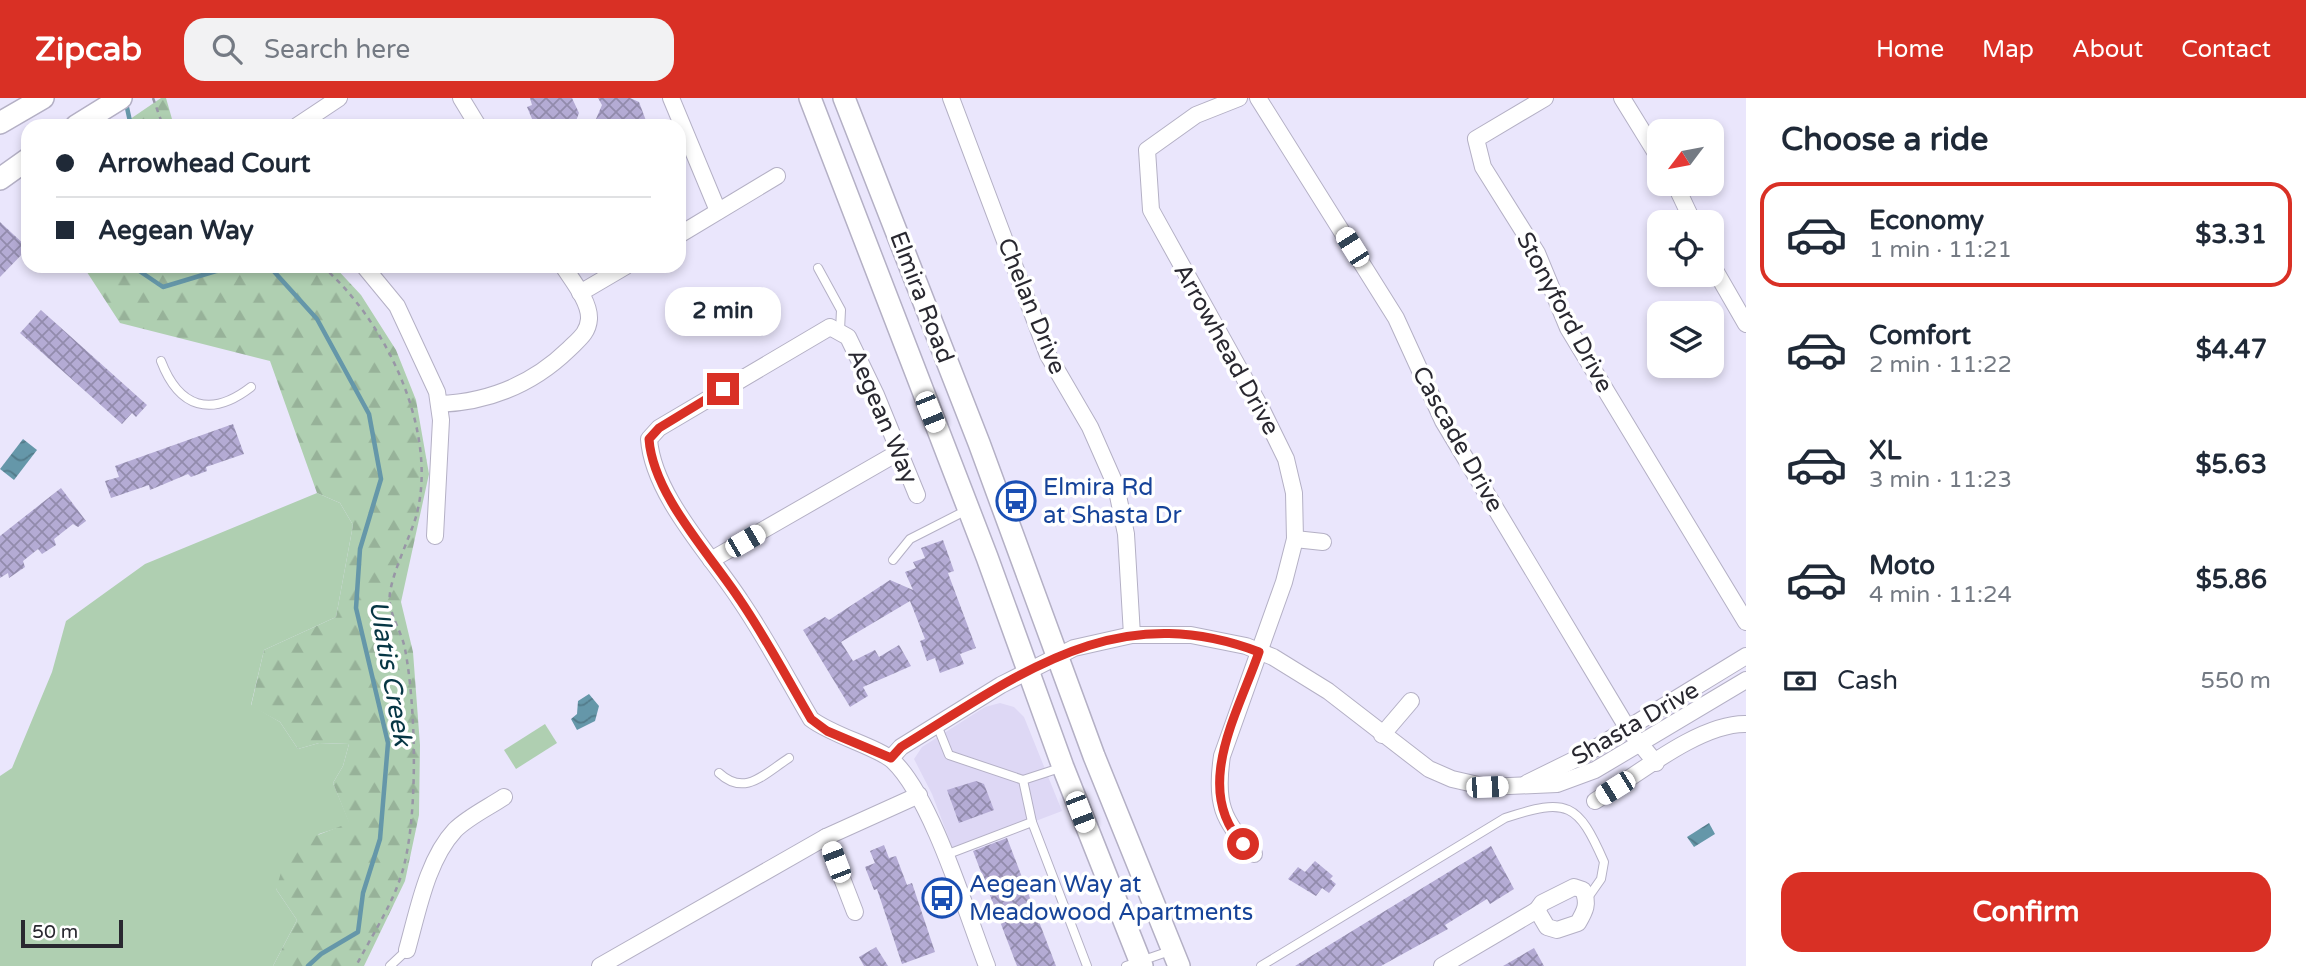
<!DOCTYPE html>
<html lang="en">
<head>
<meta charset="utf-8">
<style>
  :root { --surface:#fff; --page:#f2f2f3; --text:#1f2937; --muted:#747a83; --line:#e0e1e3; --accent:#d93025 }
  body { margin:0; font-family:"Varela Round",sans-serif; background:var(--page); color:var(--text); height:100vh; display:flex; flex-direction:column; font-size:26px; white-space:nowrap }
  * { box-sizing:border-box; margin:0 }
  p { font-size:23px; color:var(--muted) }
  .icon { flex:none; width:38px; height:38px; fill:none; stroke:currentColor; stroke-width:2; stroke-linecap:round; stroke-linejoin:round }
  .map { position:relative; flex:1; overflow:hidden }
  .sheet { display:flex; flex-direction:column; background:var(--surface); width:560px }
  .sheet>* { flex:none }
  .hud { position:absolute; left:21px; top:21px; width:665px; height:154px; border-radius:21px; box-shadow:0 4px 10px #0003; display:grid; align-content:center; height:154px; padding:0 35px; background:var(--surface) }
  .needle { width:46px; rotate:238deg }
  .fabs { position:absolute; left:1647px; top:21px; display:grid; gap:14px }
  .fabs a { display:grid; place-items:center; width:77px; height:77px; border-radius:14px; background:var(--surface); box-shadow:0 4px 10px #0003; font-size:35px }
  .scale { position:absolute; left:21px; bottom:18px; width:102px; box-sizing:border-box; padding-left:7px; border:4px solid #292830; border-top:0; font-size:19px; line-height:24px; white-space:nowrap; color:#292830; -webkit-text-stroke:5px #fff; paint-order:stroke }
  .end { position:absolute; width:32px; height:32px; margin:-16px; border:9px solid #d93025; background:#fff; box-shadow:0 0 0 4px #fff }
  .from { border-radius:50% }
  .bubble { position:absolute; height:49px; border-radius:21px; background:var(--surface); box-shadow:0 4px 10px #0003; font-size:23px; font-weight:800; line-height:49px; text-align:center }
  .car { position:absolute; width:21px; height:42px; margin:-21px -10px; border-radius:9px; box-shadow:0 0 5px 2px #0007; background:linear-gradient(#fff 24%,#345 0 40%,#fff 0 76%,#345 0 86%,#fff 0) }
  .hud b { display:flex; align-items:center; gap:24px; height:66px; font-size:26px }
  .hud b+b { border-top:2px solid var(--line) }
  .hud i { width:18px; height:18px; background:var(--text) }
  ul { padding:0; list-style:none }
  li { display:flex; align-items:center; gap:21px; height:105px; margin:0 14px 10px; padding:0 21px; border:4px solid transparent; border-radius:21px }
  li div { flex:1 }
  li b { display:block; font-size:26px }
  li em { font-style:normal; font-weight:800 }
  li.on { border-color:var(--accent) }
  li>.icon { width:63px; height:63px; stroke-width:1.5 }
  h2 { padding:0 35px; font-size:32px; line-height:84px }
  .pay { display:flex; align-items:center; gap:18px; height:77px; padding:0 35px; font-size:26px }
  .pay p { margin-inline-start:auto }
  .action { display:flex; gap:14px; margin-top:auto; padding:14px 35px }
  .action a { flex:1; height:80px; border-radius:21px; background:var(--accent); color:#fff; font-size:28px; font-weight:800; line-height:80px; text-align:center }
  header { display:flex; align-items:center; gap:42px; box-sizing:border-box; height:98px; padding:0 35px; background:var(--accent); color:#fff }
  header strong { font-size:33px }
  nav { display:flex; gap:38px; margin-inline-start:auto; font-size:24px }
  .search { width:490px; height:63px; background:var(--page); display:flex; align-items:center; gap:18px; box-sizing:border-box; padding:0 24px; border-radius:21px; color:var(--muted); font-size:26px }
  main { display:flex; flex:1; min-height:0 }
  .map>svg:first-child { display:block }
  .built { fill:#ded8f5 }
  .green { fill:#afcfb1 }
  .forest { fill:url(#forest-firs) }
  .water { fill:url(#water-waves) }
  .lines { fill:none; stroke-linecap:round; stroke-linejoin:round }
  .stream { stroke:#6597a9; stroke-width:4.5 }
  .building { fill:url(#building-cross-hatch) }
  .service-casing { stroke:#b4b0c5; stroke-width:10 }
  .minor-casing { stroke:#b4b0c5; stroke-width:18 }
  .secondary-casing { stroke:#b4b0c5; stroke-width:24 }
  .path { stroke:#9896a6; stroke-width:2.5; stroke-dasharray:5 5; stroke-linecap:butt }
  .service { stroke:#fff; stroke-width:8 }
  .minor { stroke:#fff; stroke-width:16 }
  .secondary { stroke:#fff; stroke-width:21 }
  .route { stroke:#d93025; stroke-width:9 }
  .labels { text-anchor:middle; stroke-width:7; stroke-linejoin:round; paint-order:stroke }
  .street-label { font-size:24px; fill:#292830; stroke:#fff }
  .transit-label { font-size:24px; fill:#164399; stroke:#fff; text-anchor:start }
  .water-label { font-size:26px; font-style:italic; fill:#063644; stroke:#fff }
</style>
</head>
<body>
<header>
<strong>Zipcab</strong>
<div class="search"><svg class="icon" aria-label="search" viewBox="0 0 24 24"><circle cx="10" cy="10" r="6"/><path d="M15 15l6 6"/></svg>Search here</div>
<nav><a>Home</a><a>Map</a><a>About</a><a>Contact</a></nav>
</header>
<main>
<div class="map">
<svg width="1746" height="868" viewBox="0 0 1746 868">
  <defs>
    <pattern id="forest-firs" width="22" height="20" patternUnits="userSpaceOnUse" patternTransform="scale(1.75)"><rect width="22" height="20" fill="#afcfb1"/><path d="M5 1l3.5 6h-7zM16 11l3.5 6h-7z" fill="#97b299"/></pattern>
    <pattern id="water-waves" width="16" height="10" patternUnits="userSpaceOnUse" patternTransform="scale(1.75)"><rect width="16" height="10" fill="#6597a9"/><path d="M0 5q4-4 8 0t8 0" fill="none" stroke="#537b8a"/></pattern>
    <pattern id="building-cross-hatch" width="8" height="8" patternUnits="userSpaceOnUse" patternTransform="scale(1.75)"><rect width="8" height="8" fill="#b4abd4"/><path d="M0 0l8 8M0 8l8-8" fill="none" stroke="#928bac"/></pattern>
  </defs>
  <rect width="100%" height="100%" fill="#eae6fc"/>
  <polygon class="built" points="1000,605 1014,609 1024,619 1062,713 954,754 932,696 914,661 922,649 985,609"/>
  <g class="green">
    <polygon points="317,395 340,405 353,427 336,519 264,552 251,607 280,624 298,651 319,645 349,646 343,668 333,685 350,726 319,736 276,791 297,822 273,868 0,868 0,678 12,670 52,574 66,523 145,466"/>
    <polygon points="545,626 557,645 516,671 504,652"/>
  </g>
  <g class="forest">
    <polygon points="161,0 166,0 174,28 120,28"/>
    <polygon points="83,168 334,168 361,197 396,252 416,302 429,376 401,504 413,554 420,647 419,717 405,783 364,868 273,868 297,822 276,791 289,748 349,725 333,685 343,668 349,646 319,645 298,651 280,624 251,608 264,552 336,519 353,427 340,405 317,395 270,263 120,225"/>
  </g>
  <g class="water">
    <polygon points="23,341 37,352 14,382 0,371"/>
    <polygon points="589,596 599,608 595,623 577,632 571,621 577,616 578,603"/>
    <polygon points="1709,725 1715,736 1694,749 1687,739"/>
  </g>
  <g class="lines">
    <g class="stream">
      <polyline points="126,5 131,28"/>
      <polyline points="132,168 163,189 216,173 267,168"/>
      <polyline points="269,168 317,221 369,316 381,381 360,451 356,510 388,645 380,741 363,795 358,834 321,856 308,868"/>
    </g>
  </g>
  <g class="building">
    <polygon points="530,0 572,0 579,15 574,28 535,28 527,9 532,7"/>
    <polygon points="598,0 630,0 639,4 648,28 599,28 596,21 602,7"/>
    <polygon points="0,124 28,150 0,179"/>
    <polygon points="41,212 147,307 136,319 132,315 122,326 20,235"/>
    <polygon points="233,326 244,356 206,369 207,373 191,379 188,376 150,392 149,387 111,400 105,383 119,379 115,368"/>
    <polygon points="61,390 86,423 78,429 73,426 54,441 56,447 42,456 38,451 23,463 25,469 9,480 8,475 0,480 0,438"/>
    <polygon points="943,442 954,473 948,475 976,550 960,556 964,566 940,575 935,560 927,563 920,543 925,541 910,503 841,544 853,563 875,552 879,559 899,547 911,568 863,589 868,598 850,609 803,532 825,519 829,522 890,482 913,492 905,474 916,470 913,464 925,460 921,450"/>
    <polygon points="976,683 984,686 994,712 959,725 947,692"/>
    <polygon points="1007,740 1056,868 1017,868 973,753"/>
    <polygon points="884,747 889,760 896,758 907,787 912,785 935,854 902,866 877,791 874,792 865,769 875,765 870,753"/>
    <polygon points="1491,748 1514,791 1490,806 1487,801 1445,827 1448,831 1381,868 1295,868"/>
    <polygon points="1315,763 1333,778 1330,781 1336,786 1329,795 1322,790 1316,798 1288,781 1298,769 1305,774"/>
    <polygon points="876,849 888,868 864,868 859,859"/>
    <polygon points="1534,850 1544,868 1503,868"/>
  </g>
  <g class="lines">
    <g class="service-casing">
      <g id="service">
        <polyline points="818,170 841,212 840,232"/>
        <path d="M161 263C179 310 211 320 251 289"/>
        <polyline points="893,462 910,441 967,412"/>
        <polyline points="937,627 949,657 1023,682 1032,724"/>
        <path d="M719 675C745 699 764 676 789 660"/>
        <polyline points="1023,682 1063,669"/>
        <polyline points="943,758 1032,724 1087,868"/>
        <polyline points="390,868 407,852"/>
        <polyline points="1126,868 1170,853"/>
        <path d="M1261 868 1505 720C1568 699 1578 705 1604 764L1601 781 1587 801"/>
      </g>
    </g>
    <g class="minor-casing">
      <g id="minor">
        <polyline points="461,0 478,28"/>
        <polyline points="671,0 718,113"/>
        <polyline points="951,0 1048,257 1090,329 1116,388 1126,436 1132,537"/>
        <path d="M1239 0 1196 17 1147 52 1151 112 1262 312 1286 361 1294 395 1295 441 1284 484 1222 658C1215 704 1222 723 1254 756"/>
        <polyline points="1258,0 1396,220 1443,323 1628,631 1656,665"/>
        <polyline points="1545,0 1476,41 1483,69 1537,155 1568,230 1746,524"/>
        <polyline points="1622,0 1659,60"/>
        <polyline points="297,28 339,0"/>
        <polyline points="1675,86 1693,124"/>
        <polyline points="679,137 777,78"/>
        <polyline points="1712,167 1746,226"/>
        <polyline points="364,168 397,208 437,294 441,322 435,438"/>
        <polyline points="580,195 626,168"/>
        <path d="M439 306C489 304 533 286 569 251 579 241 588 235 589 221 590 204 572 182 563 168"/>
        <path d="M917 397 876 297 848 239 830 229 659 330 649 341C653 397 710 456 740 502 766 540 788 582 811 621 833 638 878 649 893 663 932 700 966 814 987 868"/>
        <polyline points="1295,441 1323,444"/>
        <polyline points="711,462 899,354"/>
        <polyline points="1382,637 1411,603"/>
        <polyline points="891,660 901,649 1001,587 1074,550 1132,537 1191,537 1246,548 1273,559 1328,593 1429,671 1452,681 1487,689 1557,686 1595,672 1746,582"/>
        <polyline points="1527,685 1584,657 1746,558"/>
        <path d="M1595 703C1636 678 1699 625 1746 626"/>
        <polyline points="826,739 855,814"/>
        <path d="M1574 789 1583 792C1589 806 1585 813 1578 825L1557 832 1547 829 1537 812 1542 805Z"/>
        <path d="M407 852C418 813 427 762 455 732 468 719 489 709 504 699"/>
        <polyline points="600,868 826,739 919,697"/>
        <polyline points="1442,868 1537,812"/>
      </g>
    </g>
    <g class="secondary-casing">
      <g id="secondary">
        <polyline points="810,0 987,459 1063,669 1142,868"/>
        <polyline points="844,0 979,345 1094,658 1179,868"/>
        <polyline points="0,25 43,0"/>
        <polyline points="76,28 121,0"/>
        <polyline points="0,81 28,61"/>
      </g>
    </g>
    <g class="path">
      <polyline points="153,0 163,28"/>
      <path d="M322 168C385 222 438 331 417 415 411 439 386 485 390 506 392 521 402 535 405 551 416 608 419 723 401 778 391 809 371 839 356 868"/>
    </g>
    <use href="#service" class="service"/>
    <use href="#minor" class="minor"/>
    <use href="#secondary" class="secondary"/>
  </g>
  <g class="lines">
    <path class="route" d="M723 291 659 330 649 341C653 397 710 456 740 502 766 540 788 582 811 621L827 633 891 660 901 649C1019 577 1115 499 1259 554 1239 613 1191 691 1243 746"/>
  </g>
  <defs>
    <g id="bus-ring" transform="scale(2.0125)"><circle r="9.5" fill="#fff" stroke="#1a4fb4" stroke-width="1.5"/><path d="M-5-6H5V4H4V6H2V4H-2V6H-4V4H-5ZM-3.5-4V0h7V-4ZM-3.5 1.2v1.5H-2V1.2ZM2 1.2v1.5H3.5V1.2Z" fill="#1a4fb4"/></g>
  </defs>
  <g fill-rule="evenodd">
    <use href="#bus-ring" x="1016" y="403"/>
    <use href="#bus-ring" x="942" y="800"/>
  </g>
  <g class="labels">
    <g class="street-label">
      <text transform="translate(922 199) rotate(69)" y="8">Elmira Road</text>
      <text transform="translate(1032 208) rotate(68)" y="8">Chelan Drive</text>
      <text transform="translate(1565 214) rotate(62)" y="8">Stonyford Drive</text>
      <text transform="translate(1227 251) rotate(61)" y="8">Arrowhead Drive</text>
      <text transform="translate(883 318) rotate(67)" y="8">Aegean Way</text>
      <text transform="translate(1458 341) rotate(61)" y="8">Cascade Drive</text>
      <text transform="translate(1635 625) rotate(-30)" y="8">Shasta Drive</text>
    </g>
    <g class="transit-label">
      <text x="1043" y="397">Elmira Rd<tspan x="1043" dy="28">at Shasta Dr</tspan></text>
      <text x="969" y="794">Aegean Way at<tspan x="969" dy="28">Meadowood Apartments</tspan></text>
    </g>
    <g class="water-label">
      <text transform="translate(391 575) rotate(80)" y="9">Ulatis Creek</text>
    </g>
  </g>
</svg>
<div class="fabs">
<a><svg class="needle" viewBox="-14 -14 28 28"><path d="M0-13l5 13h-10z" fill="#e53935"/><path d="M0 13l5-13h-10z" fill="#747a83"/></svg></a>
<a><svg class="icon" aria-label="locate" viewBox="0 0 24 24"><circle cx="12" cy="12" r="6"/><path d="M12 2v4M12 18v4M2 12h4M18 12h4"/></svg></a>
<a><svg class="icon" aria-label="layers" viewBox="0 0 24 24"><path d="M12 4l9 5-9 5-9-5zM3 14l9 5 9-5"/></svg></a>
</div>
<div class="scale">50 m</div>
<i class="end from" style="left:1243px;top:746px"></i>
<i class="end" style="left:723px;top:291px"></i>
<div class="bubble" style="left:665px;top:189px;width:116px">2 min</div>
<i class="car" style="left:1352px;top:149px;rotate:328deg"></i>
<i class="car" style="left:930px;top:314px;rotate:158deg"></i>
<i class="car" style="left:745px;top:443px;rotate:60deg"></i>
<i class="car" style="left:1487px;top:689px;rotate:88deg"></i>
<i class="car" style="left:1615px;top:690px;rotate:238deg"></i>
<i class="car" style="left:1080px;top:714px;rotate:159deg"></i>
<i class="car" style="left:836px;top:764px;rotate:339deg"></i>
<div class="hud">
<b><i class="from"></i>Arrowhead Court</b>
<b><i></i>Aegean Way</b>
</div>
</div>
<section class="sheet">
<h2>Choose a ride</h2>
<ul>
<li class="on"><svg class="icon" aria-label="car" viewBox="0 0 24 24"><path d="M5 17H2v-5l4-1 3-4h7l3 4 3 1v5h-3M9 17h6M6 11h13"/><circle cx="7" cy="17" r="2"/><circle cx="17" cy="17" r="2"/></svg><div><b>Economy</b><p>1 min · 11:21</p></div><em>$3.31</em></li>
<li><svg class="icon" aria-label="car" viewBox="0 0 24 24"><path d="M5 17H2v-5l4-1 3-4h7l3 4 3 1v5h-3M9 17h6M6 11h13"/><circle cx="7" cy="17" r="2"/><circle cx="17" cy="17" r="2"/></svg><div><b>Comfort</b><p>2 min · 11:22</p></div><em>$4.47</em></li>
<li><svg class="icon" aria-label="car" viewBox="0 0 24 24"><path d="M5 17H2v-5l4-1 3-4h7l3 4 3 1v5h-3M9 17h6M6 11h13"/><circle cx="7" cy="17" r="2"/><circle cx="17" cy="17" r="2"/></svg><div><b>XL</b><p>3 min · 11:23</p></div><em>$5.63</em></li>
<li><svg class="icon" aria-label="car" viewBox="0 0 24 24"><path d="M5 17H2v-5l4-1 3-4h7l3 4 3 1v5h-3M9 17h6M6 11h13"/><circle cx="7" cy="17" r="2"/><circle cx="17" cy="17" r="2"/></svg><div><b>Moto</b><p>4 min · 11:24</p></div><em>$5.86</em></li>
</ul>
<div class="pay"><svg class="icon" aria-label="cash" viewBox="0 0 24 24"><path d="M3 7h18v10H3z"/><circle cx="12" cy="12" r="2"/></svg>Cash<p>550 m</p></div>
<div class="action"><a>Confirm</a></div>
</section>
</main>
</body>
</html>
